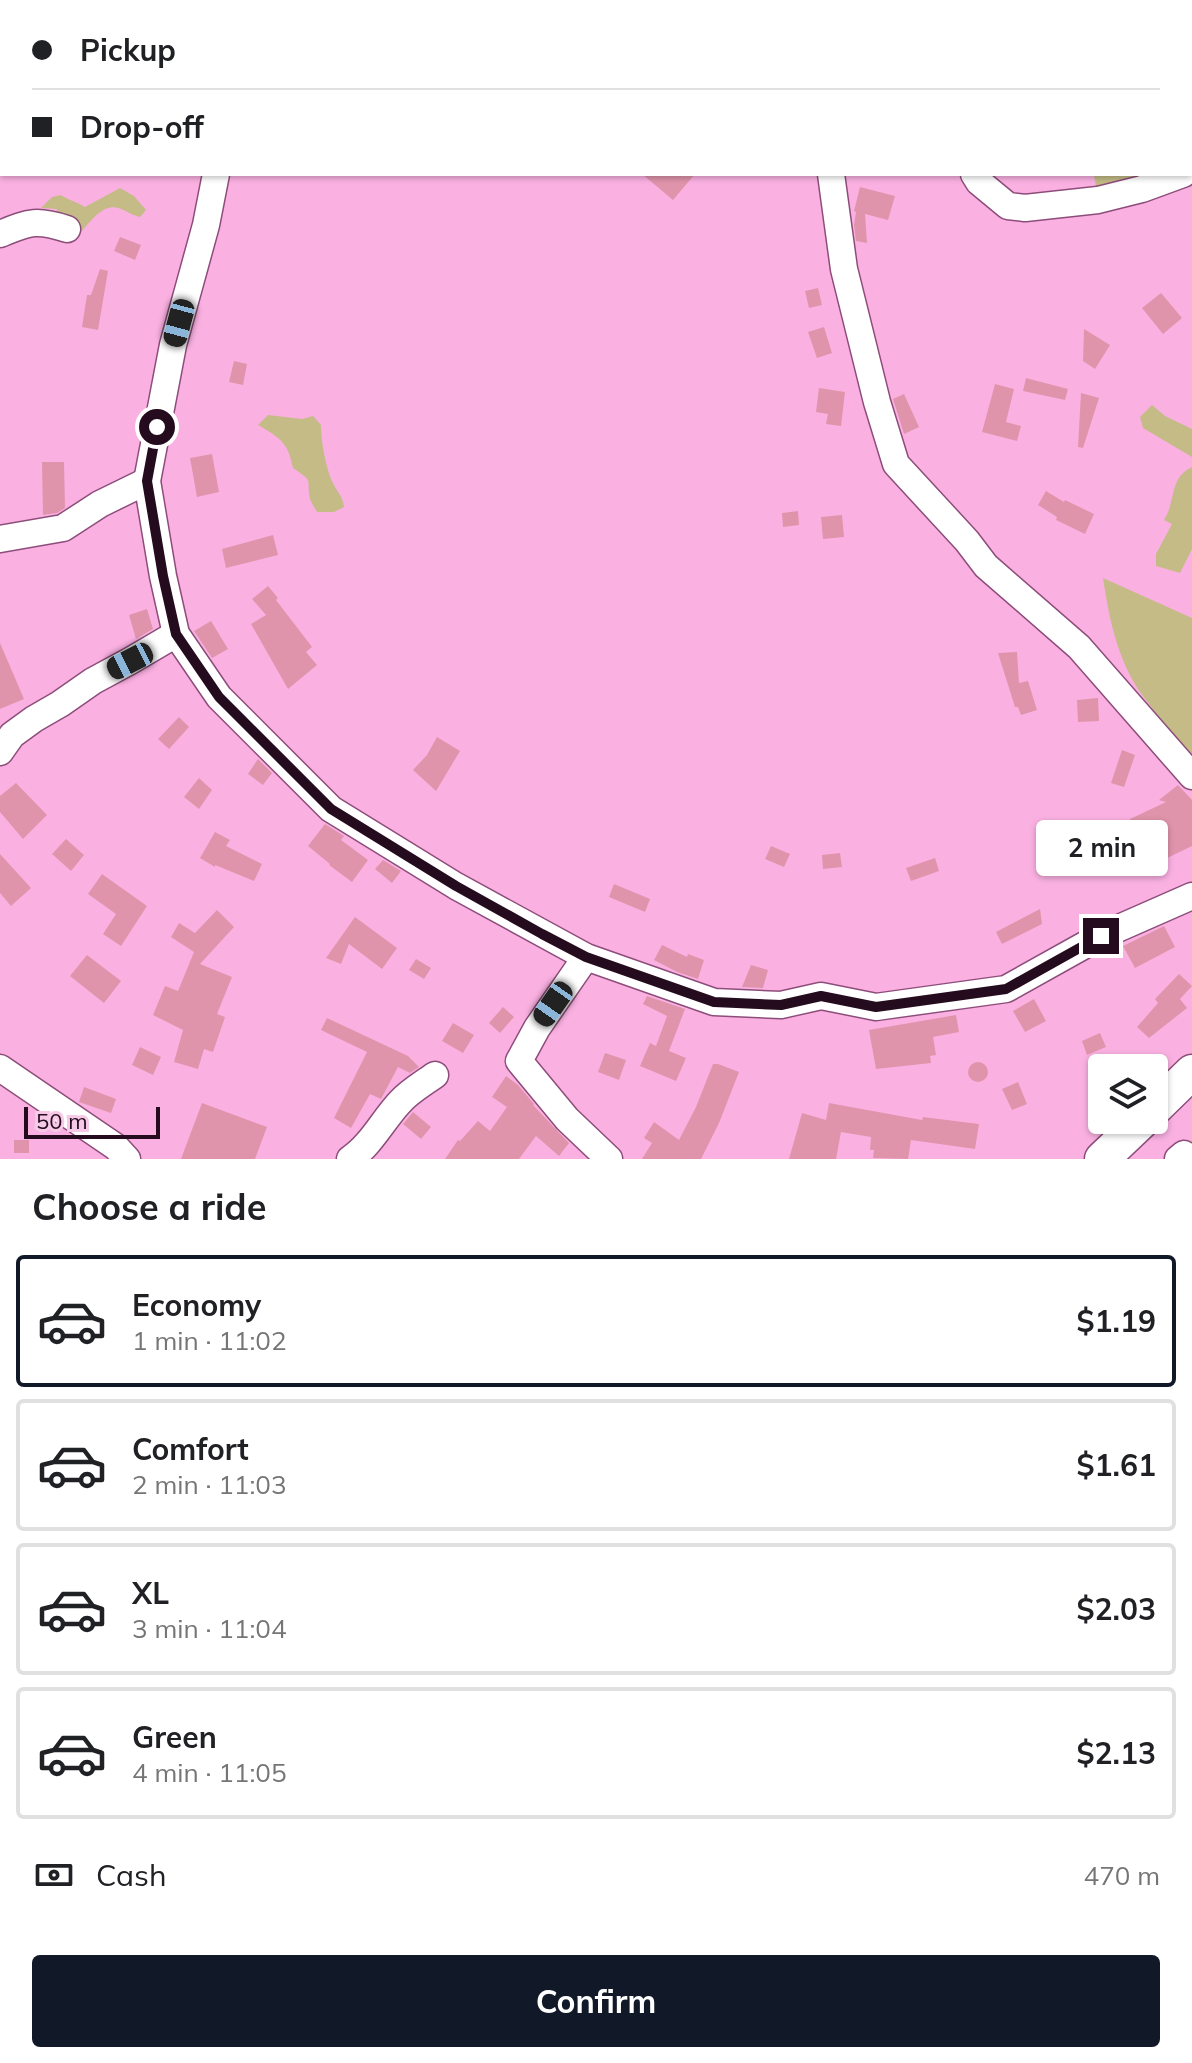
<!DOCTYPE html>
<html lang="en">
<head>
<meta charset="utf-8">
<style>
  :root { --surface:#fff; --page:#f2f2f2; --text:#202124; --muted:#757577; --line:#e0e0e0; --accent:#111827 }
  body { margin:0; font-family:Mulish,sans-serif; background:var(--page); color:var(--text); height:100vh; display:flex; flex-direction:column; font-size:30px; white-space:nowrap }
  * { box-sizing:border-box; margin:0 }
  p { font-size:26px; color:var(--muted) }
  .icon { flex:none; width:44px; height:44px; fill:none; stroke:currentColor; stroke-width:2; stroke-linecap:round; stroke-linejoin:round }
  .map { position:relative; height:1159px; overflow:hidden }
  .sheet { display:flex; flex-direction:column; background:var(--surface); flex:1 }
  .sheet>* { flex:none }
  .banner { position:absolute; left:0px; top:0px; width:1192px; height:176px; box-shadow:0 2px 6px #0004; display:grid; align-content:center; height:176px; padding:0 32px; background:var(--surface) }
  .controls { position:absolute; left:1088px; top:1054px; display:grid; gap:16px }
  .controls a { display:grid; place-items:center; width:80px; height:80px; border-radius:8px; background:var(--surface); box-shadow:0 2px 6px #0004; font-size:40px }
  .scale { position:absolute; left:24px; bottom:20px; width:136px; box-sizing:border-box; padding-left:8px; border:4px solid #250b1e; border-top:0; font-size:22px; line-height:28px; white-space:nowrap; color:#250b1e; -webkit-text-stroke:6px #f6c9e6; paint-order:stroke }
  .end { position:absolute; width:36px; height:36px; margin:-18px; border:10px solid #250b1e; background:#fff; box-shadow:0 0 0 4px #fff }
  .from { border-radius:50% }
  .bubble { position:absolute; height:56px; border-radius:8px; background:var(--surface); box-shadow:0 2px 6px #0004; font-size:26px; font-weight:700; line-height:56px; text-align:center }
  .car { position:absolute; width:24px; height:48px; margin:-24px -12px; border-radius:10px; box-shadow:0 0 6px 2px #0007; background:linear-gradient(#222 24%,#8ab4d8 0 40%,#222 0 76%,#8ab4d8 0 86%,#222 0) }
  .banner b { display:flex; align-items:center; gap:28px; height:76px; font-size:30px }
  .banner b+b { border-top:2px solid var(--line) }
  .banner i { width:20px; height:20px; background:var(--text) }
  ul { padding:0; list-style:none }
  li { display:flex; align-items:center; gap:24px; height:132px; margin:0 16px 12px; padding:0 16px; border:4px solid var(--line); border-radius:8px }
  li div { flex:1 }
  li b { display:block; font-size:30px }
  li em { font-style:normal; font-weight:700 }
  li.on { border-color:var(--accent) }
  li>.icon { width:72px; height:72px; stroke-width:1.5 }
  h2 { padding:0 32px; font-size:36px; line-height:96px }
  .pay { display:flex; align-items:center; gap:20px; height:88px; padding:0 32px; font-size:30px }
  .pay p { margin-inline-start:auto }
  .action { display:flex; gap:16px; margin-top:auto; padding:16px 32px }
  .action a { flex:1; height:92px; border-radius:8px; background:var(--accent); color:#fff; font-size:32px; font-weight:700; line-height:92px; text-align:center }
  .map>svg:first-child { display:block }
  .green { fill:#c4bb87 }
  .building { fill:#e094ab }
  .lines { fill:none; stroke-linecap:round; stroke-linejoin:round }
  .minor-casing { stroke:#8d4d7a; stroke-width:29 }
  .major-casing { stroke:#8d4d7a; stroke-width:37 }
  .minor { stroke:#fff; stroke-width:26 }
  .major { stroke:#fff; stroke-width:34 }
  .route { stroke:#250b1e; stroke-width:10 }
</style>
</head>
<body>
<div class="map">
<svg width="1192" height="1159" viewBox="0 0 1192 1159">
  <rect width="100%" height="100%" fill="#fab1e2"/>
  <g class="green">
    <polygon points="1097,174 1183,174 1113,196 1096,186 1094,176"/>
    <path d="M120 188 134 196 146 210 140 217C132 215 128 212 121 209 104 201 91 221 81 232L72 230 56 213 57 209 41 208 52 197 61 195C66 199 77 202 85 207Z"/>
    <polygon points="1152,405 1165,416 1192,429 1192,457 1143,428 1140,417"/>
    <path d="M268 415 302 419 313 416 321 425C321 441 326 469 333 483 337 492 343 496 344 507L334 512H317C316 510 311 502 310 499 306 478 315 483 293 468 288 442 280 438 258 425Z"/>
    <path d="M1192 467V549L1180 573 1156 566V554L1172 524 1164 520C1176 502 1169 477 1192 467Z"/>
    <path d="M1103 578 1192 618V754C1175 736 1158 717 1143 696 1118 663 1109 618 1103 578Z"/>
  </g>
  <g class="building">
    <polygon points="642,174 695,174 673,200"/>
    <polygon points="860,187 895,196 888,220 865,214 867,243 856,241 854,225 856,212 854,211"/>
    <polygon points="120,237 141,245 135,260 114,251"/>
    <polygon points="100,269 108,271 98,330 82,327 87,295 91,295"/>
    <polygon points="818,288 822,305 809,308 805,291"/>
    <polygon points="1161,293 1182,318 1163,334 1142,308"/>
    <polygon points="824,327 832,353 817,358 808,332"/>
    <polygon points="1084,329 1110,345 1095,369 1083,361"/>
    <polygon points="234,361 247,364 243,385 229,382"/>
    <polygon points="1026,378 1068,389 1065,400 1023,391"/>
    <polygon points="995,384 1014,389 1006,422 1021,426 1017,441 982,432"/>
    <polygon points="819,388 845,392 841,426 826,424 828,414 816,412"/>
    <polygon points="1081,393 1099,398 1083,448 1078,447"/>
    <polygon points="904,394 919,427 904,434 893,399"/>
    <polygon points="212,454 219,492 197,497 190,458"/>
    <polygon points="42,462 64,462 65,508 57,513 43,515"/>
    <polygon points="1046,491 1064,502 1065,500 1094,514 1085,534 1056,520 1057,517 1038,505"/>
    <polygon points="798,511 799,525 783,527 782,513"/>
    <polygon points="842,515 844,537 823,539 821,517"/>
    <polygon points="273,535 278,555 226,568 222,549"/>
    <polygon points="268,586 278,598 276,600 312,647 306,652 317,665 288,689 251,624 266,615 252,599"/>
    <polygon points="147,609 153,629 136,639 129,615"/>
    <polygon points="211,621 228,649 212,658 194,631"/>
    <polygon points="0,643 24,699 0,709"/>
    <polygon points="1017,652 1019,683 1028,681 1037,710 1021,715 1018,707 1015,707 998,653"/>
    <polygon points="1098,698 1099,721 1078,722 1077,700"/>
    <polygon points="179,717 189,727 169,749 158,739"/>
    <polygon points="437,737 460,751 436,791 413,770 427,755"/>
    <polygon points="1122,750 1135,755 1124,787 1111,783"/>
    <polygon points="258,759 272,773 263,785 248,774"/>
    <polygon points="199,778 212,790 199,809 184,797"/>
    <polygon points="16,783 47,815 23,839 0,812 0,796"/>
    <polygon points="1178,785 1192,800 1192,846 1165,859 1154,834 1139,840 1130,819 1166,802 1159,800"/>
    <polygon points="325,824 344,836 341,840 368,860 352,882 329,865 330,864 308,846"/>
    <polygon points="215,832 230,840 226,846 262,864 254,881 215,865 215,867 200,858"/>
    <polygon points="66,839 84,855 71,871 52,854"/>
    <polygon points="771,846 790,854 784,867 765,859"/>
    <polygon points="840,853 842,867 823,869 822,855"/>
    <polygon points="0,854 31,888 11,906 0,893"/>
    <polygon points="935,858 939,871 911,881 906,868"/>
    <polygon points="383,860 401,871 392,883 375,869"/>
    <polygon points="102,874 147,906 121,946 103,934 116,914 88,894"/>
    <polygon points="614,884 650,899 645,912 609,897"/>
    <polygon points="1040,909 1042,924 1002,944 996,932"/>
    <polygon points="217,910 234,927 200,964 232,977 217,1014 225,1017 213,1052 204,1049 198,1069 174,1062 183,1030 153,1015 165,986 178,991 194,952 171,937 179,923 195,933"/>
    <polygon points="355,917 397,948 382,969 349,944 341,964 326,958"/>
    <polygon points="1164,926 1175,947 1135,968 1123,946"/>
    <polygon points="662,945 687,957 688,954 704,960 698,979 677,972 654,960"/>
    <polygon points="87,955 121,981 104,1003 70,976"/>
    <polygon points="416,959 431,968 424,979 409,970"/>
    <polygon points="751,965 768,970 763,988 742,987"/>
    <polygon points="1179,974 1192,986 1180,999 1187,1008 1149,1038 1137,1027 1158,1003 1155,999"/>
    <polygon points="647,996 685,1009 669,1051 686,1058 676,1081 640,1066 650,1043 656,1046 667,1016 643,1004"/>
    <polygon points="1034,999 1046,1021 1025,1032 1013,1011"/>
    <polygon points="503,1007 514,1017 500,1033 489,1023"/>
    <polygon points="956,1015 959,1032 933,1037 936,1055 930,1056 931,1063 876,1069 869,1030"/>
    <polygon points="327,1018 408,1056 419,1067 410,1073 398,1067 381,1099 370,1094 351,1128 334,1118 367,1052 321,1030"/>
    <polygon points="453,1023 474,1035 463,1053 442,1041"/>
    <polygon points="1100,1033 1106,1047 1087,1055 1082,1041"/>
    <polygon points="140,1047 161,1057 153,1075 132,1065"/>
    <polygon points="605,1053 626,1060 619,1080 598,1072"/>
    <circle cx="978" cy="1072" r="10"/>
    <polygon points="713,1064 718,1064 739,1072 719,1123 701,1159 642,1159 652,1143 644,1138 654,1122 679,1140 696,1107"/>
    <polygon points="506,1076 518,1085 534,1104 533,1105 569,1143 559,1156 536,1136 519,1159 445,1159 458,1140 460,1141 478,1121 490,1131 507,1107 492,1097"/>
    <polygon points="1018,1082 1027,1104 1012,1110 1002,1089"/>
    <polygon points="84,1087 116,1099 111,1113 79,1102"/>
    <polygon points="202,1103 267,1127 255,1159 181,1159"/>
    <polygon points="829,1103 922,1120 923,1117 979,1124 975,1149 911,1140 908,1159 873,1158 874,1150 870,1150 871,1137 841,1132 836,1159 789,1159 802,1113 826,1120"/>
    <polygon points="413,1112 431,1127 421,1139 403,1124"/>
    <rect x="14" y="1140" width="15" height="13"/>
  </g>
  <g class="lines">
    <g class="minor-casing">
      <g id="minor">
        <polyline points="174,0 177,2"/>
        <polyline points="779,0 783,2"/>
        <polyline points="246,2 249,0"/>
        <polyline points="216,174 206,225 173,345 147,481 163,576 176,634 219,697 331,809 456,886 586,957 714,1002 781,1005 821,996 876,1007 1006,989 1101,936 1192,896"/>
        <polyline points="831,174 844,269 877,402 896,464 967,541 986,566 1079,647 1192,776"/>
        <polyline points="974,174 979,182 1008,206 1025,208 1098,200 1142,189 1183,174"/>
        <path d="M0 234C30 222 36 219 67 229"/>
        <polyline points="0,539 63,528 100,504 147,481"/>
        <polyline points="0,752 12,735 34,719 60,704 93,681 130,661 176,634"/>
        <polyline points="586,957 537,1028 519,1061 567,1119 609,1159"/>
        <polyline points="0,1068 116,1147 127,1159"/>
        <path d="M350 1159C371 1145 383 1120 400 1102 410 1091 424 1083 435 1075"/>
        <polyline points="1178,1159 1184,1154 1192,1159"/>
      </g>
    </g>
    <g class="major-casing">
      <g id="major">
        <polyline points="1154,1109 1192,1072"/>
        <polyline points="1102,1159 1143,1120"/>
      </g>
    </g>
    <use href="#minor" class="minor"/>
    <use href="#major" class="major"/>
  </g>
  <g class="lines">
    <polyline class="route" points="157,427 147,481 163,576 176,634 219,697 331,809 456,886 542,934 586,957 714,1002 781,1005 821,996 876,1007 1006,989 1101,936"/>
  </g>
</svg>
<div class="controls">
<a><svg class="icon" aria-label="layers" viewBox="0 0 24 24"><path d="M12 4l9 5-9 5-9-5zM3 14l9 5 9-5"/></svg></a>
</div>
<div class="scale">50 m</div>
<i class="end from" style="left:157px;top:427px"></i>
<i class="end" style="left:1101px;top:936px"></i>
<div class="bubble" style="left:1036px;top:820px;width:132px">2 min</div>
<i class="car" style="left:179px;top:323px;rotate:195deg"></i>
<i class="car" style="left:130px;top:661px;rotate:243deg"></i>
<i class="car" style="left:553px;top:1004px;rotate:215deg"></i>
<div class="banner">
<b><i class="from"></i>Pickup</b>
<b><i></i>Drop-off</b>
</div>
</div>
<section class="sheet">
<h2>Choose a ride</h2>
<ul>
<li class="on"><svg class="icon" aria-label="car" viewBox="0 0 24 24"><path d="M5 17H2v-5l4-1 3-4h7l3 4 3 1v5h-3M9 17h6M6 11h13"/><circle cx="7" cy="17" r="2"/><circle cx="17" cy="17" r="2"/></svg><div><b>Economy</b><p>1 min · 11:02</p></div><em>$1.19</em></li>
<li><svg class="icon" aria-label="car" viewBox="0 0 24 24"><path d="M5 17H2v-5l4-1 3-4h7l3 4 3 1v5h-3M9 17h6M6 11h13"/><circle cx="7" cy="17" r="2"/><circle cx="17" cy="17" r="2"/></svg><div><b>Comfort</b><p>2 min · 11:03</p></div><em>$1.61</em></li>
<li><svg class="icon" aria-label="car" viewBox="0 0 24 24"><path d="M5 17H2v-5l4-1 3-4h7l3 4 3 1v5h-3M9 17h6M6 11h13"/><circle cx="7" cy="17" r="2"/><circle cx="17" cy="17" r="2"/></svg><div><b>XL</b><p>3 min · 11:04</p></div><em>$2.03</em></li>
<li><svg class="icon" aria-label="car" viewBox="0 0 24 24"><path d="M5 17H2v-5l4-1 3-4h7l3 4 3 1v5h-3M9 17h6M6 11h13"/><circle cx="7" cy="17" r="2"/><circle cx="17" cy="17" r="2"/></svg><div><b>Green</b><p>4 min · 11:05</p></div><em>$2.13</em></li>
</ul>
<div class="pay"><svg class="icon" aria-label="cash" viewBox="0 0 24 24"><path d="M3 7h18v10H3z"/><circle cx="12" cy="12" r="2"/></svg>Cash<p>470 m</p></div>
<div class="action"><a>Confirm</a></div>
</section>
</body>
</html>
